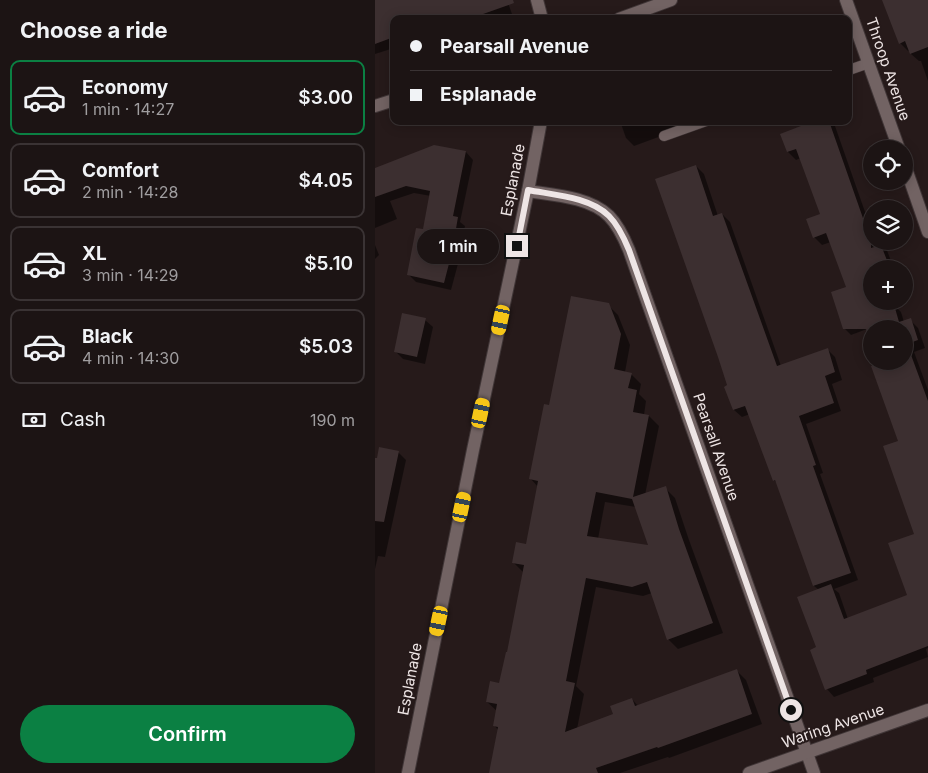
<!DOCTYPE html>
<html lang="en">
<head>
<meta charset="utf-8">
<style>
  :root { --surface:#1c1414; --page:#292122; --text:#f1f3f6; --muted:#a09ea0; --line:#3a3334; --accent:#0b8043 }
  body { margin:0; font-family:Inter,sans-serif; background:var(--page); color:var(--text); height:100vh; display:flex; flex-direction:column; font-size:19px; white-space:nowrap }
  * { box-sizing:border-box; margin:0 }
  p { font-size:16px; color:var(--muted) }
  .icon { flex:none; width:28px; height:28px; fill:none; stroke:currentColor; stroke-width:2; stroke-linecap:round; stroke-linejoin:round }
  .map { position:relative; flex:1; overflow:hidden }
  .drawer { display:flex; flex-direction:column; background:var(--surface); width:375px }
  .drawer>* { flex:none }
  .banner { position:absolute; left:15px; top:15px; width:462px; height:110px; border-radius:10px; box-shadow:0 2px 12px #0003,0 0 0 1px var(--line); display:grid; align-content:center; height:110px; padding:0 20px; background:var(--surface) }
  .controls { position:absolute; left:488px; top:140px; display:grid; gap:10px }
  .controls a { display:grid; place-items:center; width:50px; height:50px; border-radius:50%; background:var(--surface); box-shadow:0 2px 12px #0003,0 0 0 1px var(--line); font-size:25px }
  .end { position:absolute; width:22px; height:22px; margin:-11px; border:6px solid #eee5e5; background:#111; box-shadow:0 0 0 2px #111 }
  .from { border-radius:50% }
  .bubble { position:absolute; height:35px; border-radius:18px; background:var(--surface); box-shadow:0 2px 12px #0003,0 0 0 1px var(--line); font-size:16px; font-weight:600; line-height:35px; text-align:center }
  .car { position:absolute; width:15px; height:30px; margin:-15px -8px; border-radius:6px; box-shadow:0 0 4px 1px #0007; background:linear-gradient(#f5c518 24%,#345 0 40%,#f5c518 0 76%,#345 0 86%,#f5c518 0) }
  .banner b { display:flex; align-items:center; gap:18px; height:48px; font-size:19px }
  .banner b+b { border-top:1px solid var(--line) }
  .banner i { width:12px; height:12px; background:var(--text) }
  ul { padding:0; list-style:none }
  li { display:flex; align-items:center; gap:15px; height:75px; margin:0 10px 8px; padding:0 10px; border:2px solid var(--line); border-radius:10px }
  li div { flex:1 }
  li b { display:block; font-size:19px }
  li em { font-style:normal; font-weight:600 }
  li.current { border-color:var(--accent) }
  li>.icon { width:45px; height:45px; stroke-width:1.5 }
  h2 { padding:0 20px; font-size:22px; line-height:60px }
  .pay { display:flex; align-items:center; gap:12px; height:55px; padding:0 20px; font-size:19px }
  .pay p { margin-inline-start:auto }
  .button { display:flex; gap:10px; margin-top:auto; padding:10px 20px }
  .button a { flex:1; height:58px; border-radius:30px; background:var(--accent); color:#fff; font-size:20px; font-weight:600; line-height:58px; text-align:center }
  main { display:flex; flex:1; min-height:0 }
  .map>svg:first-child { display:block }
  .shadow { fill:#0007; fill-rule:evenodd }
  .building { fill:#3c2f30; fill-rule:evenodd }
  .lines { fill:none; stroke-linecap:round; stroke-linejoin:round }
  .lane-casing { stroke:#403637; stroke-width:11 }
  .street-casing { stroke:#403637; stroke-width:14 }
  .lane { stroke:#726363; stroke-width:10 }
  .street { stroke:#726363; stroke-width:12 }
  .route { stroke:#eee5e5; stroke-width:6 }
  .labels { text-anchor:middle; stroke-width:4; stroke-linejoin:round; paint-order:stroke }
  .street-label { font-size:15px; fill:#eee5e5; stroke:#261a1a }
</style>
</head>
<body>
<main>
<section class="drawer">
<h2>Choose a ride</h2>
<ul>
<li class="current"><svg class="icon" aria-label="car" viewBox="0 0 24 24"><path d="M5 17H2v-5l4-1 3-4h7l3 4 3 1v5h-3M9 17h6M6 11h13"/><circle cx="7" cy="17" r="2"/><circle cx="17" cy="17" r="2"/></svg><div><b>Economy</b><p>1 min · 14:27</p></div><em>$3.00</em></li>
<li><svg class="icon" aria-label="car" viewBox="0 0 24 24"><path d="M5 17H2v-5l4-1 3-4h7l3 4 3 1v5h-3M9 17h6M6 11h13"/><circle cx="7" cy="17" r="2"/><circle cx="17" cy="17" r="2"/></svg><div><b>Comfort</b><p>2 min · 14:28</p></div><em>$4.05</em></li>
<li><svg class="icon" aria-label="car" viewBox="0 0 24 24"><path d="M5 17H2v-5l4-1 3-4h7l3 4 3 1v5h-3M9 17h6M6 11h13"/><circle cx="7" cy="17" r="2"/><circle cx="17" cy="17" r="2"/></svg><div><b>XL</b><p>3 min · 14:29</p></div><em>$5.10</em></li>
<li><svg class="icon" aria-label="car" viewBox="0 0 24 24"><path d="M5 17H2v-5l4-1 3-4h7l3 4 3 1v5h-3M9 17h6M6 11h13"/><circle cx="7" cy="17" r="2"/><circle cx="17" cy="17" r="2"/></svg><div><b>Black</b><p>4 min · 14:30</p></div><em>$5.03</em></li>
</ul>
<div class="pay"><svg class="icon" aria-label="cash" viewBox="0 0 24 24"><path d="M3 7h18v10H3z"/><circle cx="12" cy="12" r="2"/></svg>Cash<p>190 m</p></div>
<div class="button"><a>Confirm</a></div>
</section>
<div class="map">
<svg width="553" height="773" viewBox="0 0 553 773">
  <rect width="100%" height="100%" fill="#261a1a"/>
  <g class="shadow">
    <polygon points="0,0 132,0 137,14 122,19 19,19 19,48 0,54"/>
    <polygon points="513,0 553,0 553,81 546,61 544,61 536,54 535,50 533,51 525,43"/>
    <polygon points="245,121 327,121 259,146 251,138"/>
    <polygon points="443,121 455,121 460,126 496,229 496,241 506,241 510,245 519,269 496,269 496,301 518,304 526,312 529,322 535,320 543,328 550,348 539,352 553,390 553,544 525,441 529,361 529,329 496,329 496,341 492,329 476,335 468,327 472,288 456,242 447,245 439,237 446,215 426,158 421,160 413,152 407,134"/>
    <polygon points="59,146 91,152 98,160 85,222 90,226 84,260 76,290 41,282 33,274 49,230 56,196 39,193 15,201 22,219 0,228 0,176"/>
    <polygon points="321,166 329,174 343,216 347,214 355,222 406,366 452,349 460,357 467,380 457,384 466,411 431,424 448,473 445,474 483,580 459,589 464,593 473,619 534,596 553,575 553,648 551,649 553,657 498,678 499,682 459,697 452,689 443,648 444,590 439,586 403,484 399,480 375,414 367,417 359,410 350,387 354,386"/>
    <polygon points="0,245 4,255 0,259"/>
    <path d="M233 305 243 315 255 345 250 372 256 374 266 384 264 394 271 401 269 415 274 416 284 426 270 495 290 488 300 498 314 540 348 633 303 649 293 639 277 593 268 596 221 587 201 686 209 694 202 729 240 715 257 699 263 706 361 670 371 680 387 724 294 758 293 757 245 773H115L123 730 119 725 122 711 112 702 125 684 133 654 148 572 138 562 152 545 163 487 155 478 175 407ZM230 502 261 507 275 547 223 539Z"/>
    <polygon points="50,320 58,327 50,364 28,359 20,351"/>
    <polygon points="23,452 31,460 10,557 3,556 0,569 0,459"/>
  </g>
  <g class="building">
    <polygon points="0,0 138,0 139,3 94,19 19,19 19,37 0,44"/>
    <polygon points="507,0 553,0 553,47 535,54 530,41 524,44"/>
    <polygon points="439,121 454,121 496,241 496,248 506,245 513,263 496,269 496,301 518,301 524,322 536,318 543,340 532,344 553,401 553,646 491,670 492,674 450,690 435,650 441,647 422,597 456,584 469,619 532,595 513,543 539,534 508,446 523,441 496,366 503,364 502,361 529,361 529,329 496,329 496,345 491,329 468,329 456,292 471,287 451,233 438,238 431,219 445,214 421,149 412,152 405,134"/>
    <polygon points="59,145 91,151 78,216 83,217 77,252 69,283 32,275 41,228 48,229 55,191 31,186 0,197 0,168"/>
    <polygon points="321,165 338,216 347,213 402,366 453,348 460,372 450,376 459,403 424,416 441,465 438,466 476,573 438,586 400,480 398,481 370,406 358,410 349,387 352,385 343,357 280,179"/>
    <path d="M196 296 234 303 246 334 239 369 257 373 253 388 262 390 258 412 274 415 258 497 291 486 304 529 338 623 292 640 272 582 257 587 211 578 191 681 200 683 190 732 238 714 235 706 257 698 260 706 362 669 377 714 283 748 282 747 221 768 223 773H114L123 727 118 726 122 704 111 702 115 681 124 683 131 652H132L149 565 137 563 141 542 151 544 163 481 154 479 169 404 174 405ZM221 492 257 499 273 545 212 536Z"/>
    <polygon points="27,313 51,318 42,357 19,352"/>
    <polygon points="4,447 24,451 9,522 0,521 0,458 2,458"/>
  </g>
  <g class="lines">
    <g class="lane-casing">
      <g id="lane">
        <polyline points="474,70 494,63"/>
        <polyline points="289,136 331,121"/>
      </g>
    </g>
    <g class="street-casing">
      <g id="street">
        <polyline points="162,0 167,19"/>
        <polyline points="471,0 524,149"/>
        <polyline points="244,19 296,0"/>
        <polyline points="0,106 19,100"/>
        <polyline points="529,163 553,232"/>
        <path d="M153 191C179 195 215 197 234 216 243 225 249 238 254 250L439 773"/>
        <polyline points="33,773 98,450 153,191 166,121"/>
        <polyline points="374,773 553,710"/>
      </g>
    </g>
    <use href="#lane" class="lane"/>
    <use href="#street" class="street"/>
  </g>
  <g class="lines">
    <path class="route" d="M142 246 153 190C179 195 215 197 234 216 243 225 249 238 254 250L416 710"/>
  </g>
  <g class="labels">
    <g class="street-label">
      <text transform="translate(513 69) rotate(71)" y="5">Throop Avenue</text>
      <text transform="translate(138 180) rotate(-79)" y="5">Esplanade</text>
      <text transform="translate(341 447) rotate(71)" y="5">Pearsall Avenue</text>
      <text transform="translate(35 679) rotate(-79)" y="5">Esplanade</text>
      <text transform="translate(458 726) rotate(-19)" y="5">Waring Avenue</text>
    </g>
  </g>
</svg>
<div class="controls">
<a><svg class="icon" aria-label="locate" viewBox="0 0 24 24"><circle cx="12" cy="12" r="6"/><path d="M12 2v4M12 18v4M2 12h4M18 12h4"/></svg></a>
<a><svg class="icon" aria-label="layers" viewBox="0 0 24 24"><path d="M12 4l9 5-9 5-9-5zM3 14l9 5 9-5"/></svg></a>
<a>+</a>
<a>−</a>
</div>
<i class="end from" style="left:416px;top:710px"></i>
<i class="end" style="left:142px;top:246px"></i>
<div class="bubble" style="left:42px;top:229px;width:82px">1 min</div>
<i class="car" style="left:126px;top:320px;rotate:192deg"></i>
<i class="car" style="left:106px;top:413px;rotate:12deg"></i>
<i class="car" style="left:87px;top:507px;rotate:12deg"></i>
<i class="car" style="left:64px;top:621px;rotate:192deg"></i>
<div class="banner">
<b><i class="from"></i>Pearsall Avenue</b>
<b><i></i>Esplanade</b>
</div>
</div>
</main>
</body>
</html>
